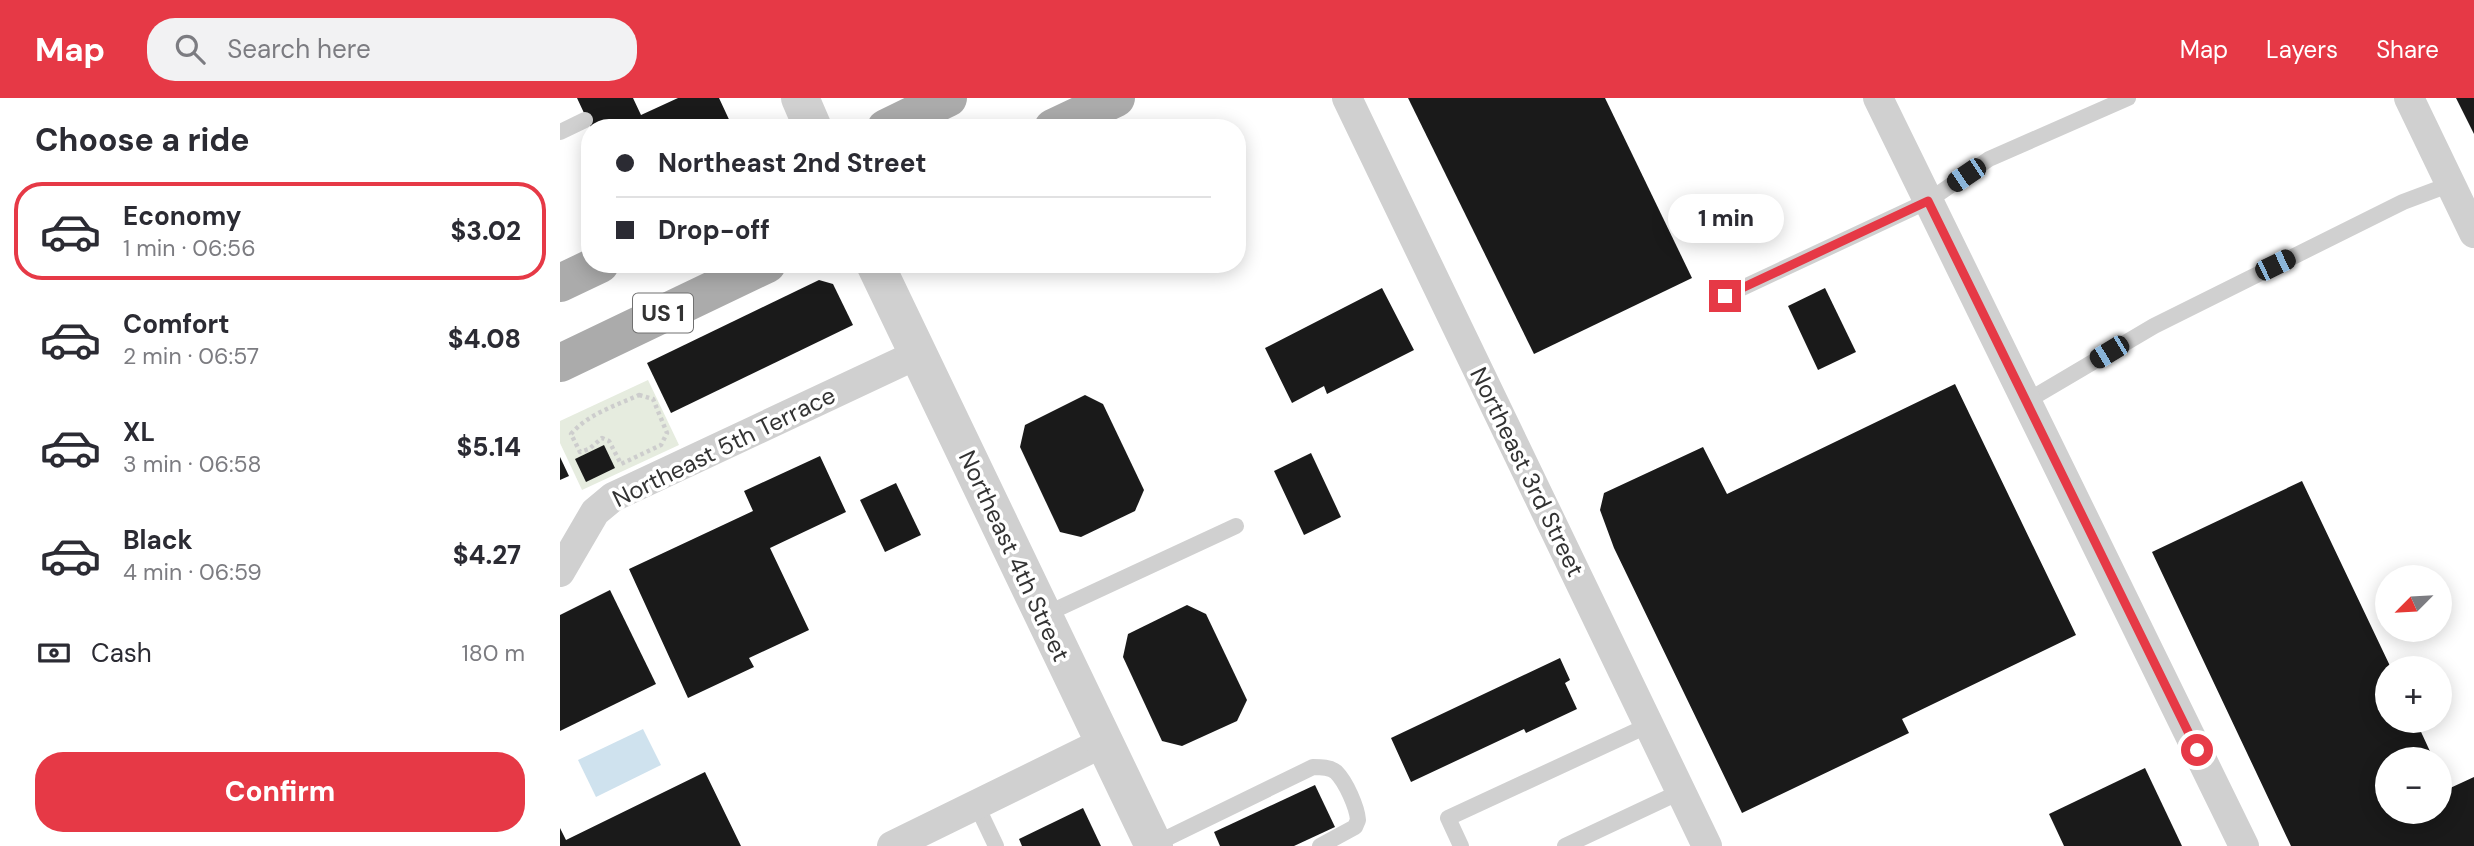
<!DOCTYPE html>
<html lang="en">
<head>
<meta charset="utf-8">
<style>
  :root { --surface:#fff; --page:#f2f2f3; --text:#2b2b33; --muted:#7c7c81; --line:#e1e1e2; --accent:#e63946 }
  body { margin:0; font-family:"DM Sans",sans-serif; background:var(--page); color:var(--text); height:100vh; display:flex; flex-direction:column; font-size:26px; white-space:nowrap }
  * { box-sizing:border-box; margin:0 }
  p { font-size:23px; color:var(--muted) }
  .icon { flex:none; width:38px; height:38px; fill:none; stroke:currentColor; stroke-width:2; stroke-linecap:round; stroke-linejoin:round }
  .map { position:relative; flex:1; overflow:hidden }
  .details { display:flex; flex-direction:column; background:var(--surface); width:560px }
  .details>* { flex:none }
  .hud { position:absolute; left:21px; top:21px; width:665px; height:154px; border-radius:28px; box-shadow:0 4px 18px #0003; display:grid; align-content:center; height:154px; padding:0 35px; background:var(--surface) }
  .needle { width:46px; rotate:246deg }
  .buttons { position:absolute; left:1815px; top:467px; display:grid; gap:14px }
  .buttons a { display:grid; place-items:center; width:77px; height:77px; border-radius:50%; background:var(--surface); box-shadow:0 4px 18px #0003; font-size:35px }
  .end { position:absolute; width:32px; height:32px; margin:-16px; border:9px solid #e63946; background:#fff; box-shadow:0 0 0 4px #fff }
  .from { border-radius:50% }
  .bubble { position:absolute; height:49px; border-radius:24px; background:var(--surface); box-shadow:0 4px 18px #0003; font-size:23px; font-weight:800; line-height:49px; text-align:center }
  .car { position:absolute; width:21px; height:42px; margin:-21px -10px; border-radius:9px; box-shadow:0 0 5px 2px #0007; background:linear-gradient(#222 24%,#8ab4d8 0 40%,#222 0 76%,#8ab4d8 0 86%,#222 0) }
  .hud b { display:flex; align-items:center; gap:24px; height:66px; font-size:26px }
  .hud b+b { border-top:2px solid var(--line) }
  .hud i { width:18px; height:18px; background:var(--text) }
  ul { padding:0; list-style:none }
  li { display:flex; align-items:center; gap:21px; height:98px; margin:0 14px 10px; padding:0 21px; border:4px solid transparent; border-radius:28px }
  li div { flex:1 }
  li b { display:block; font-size:26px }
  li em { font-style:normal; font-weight:800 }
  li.on { border-color:var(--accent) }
  li>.icon { width:63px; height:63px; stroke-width:1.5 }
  h2 { padding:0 35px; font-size:32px; line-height:84px }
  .pay { display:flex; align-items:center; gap:18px; height:77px; padding:0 35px; font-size:26px }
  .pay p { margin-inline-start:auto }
  .primary-button { display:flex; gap:14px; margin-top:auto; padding:14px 35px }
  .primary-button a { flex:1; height:80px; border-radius:28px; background:var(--accent); color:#fff; font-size:28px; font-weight:800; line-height:80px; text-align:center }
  header { display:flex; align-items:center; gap:42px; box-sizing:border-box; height:98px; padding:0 35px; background:var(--accent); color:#fff }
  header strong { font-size:33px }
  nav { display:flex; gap:38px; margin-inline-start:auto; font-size:24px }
  .search { width:490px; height:63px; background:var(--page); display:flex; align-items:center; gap:18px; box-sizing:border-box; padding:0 24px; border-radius:28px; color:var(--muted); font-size:26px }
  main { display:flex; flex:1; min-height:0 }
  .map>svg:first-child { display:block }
  .green { fill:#e6ecdf }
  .water { fill:#cfe2ee }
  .building { fill:#1a1a1a }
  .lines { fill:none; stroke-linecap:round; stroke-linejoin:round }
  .path { stroke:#cdcdcd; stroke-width:4.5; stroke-dasharray:3.5 3.5; stroke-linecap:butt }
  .service { stroke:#d0d0d0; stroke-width:16 }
  .minor { stroke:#d0d0d0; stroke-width:30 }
  .tertiary { stroke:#d0d0d0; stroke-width:38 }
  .primary { stroke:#ababab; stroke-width:38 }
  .route { stroke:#e63946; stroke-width:9 }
  .labels { text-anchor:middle; stroke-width:7; stroke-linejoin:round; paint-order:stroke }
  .shield { fill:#fff; stroke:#707070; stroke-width:2 }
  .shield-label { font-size:23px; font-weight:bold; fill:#333 }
  .street-label { font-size:24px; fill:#333; stroke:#fff }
</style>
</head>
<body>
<header>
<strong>Map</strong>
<div class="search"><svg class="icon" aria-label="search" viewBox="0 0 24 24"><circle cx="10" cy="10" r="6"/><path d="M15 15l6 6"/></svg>Search here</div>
<nav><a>Map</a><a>Layers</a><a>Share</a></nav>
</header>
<main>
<section class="details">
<h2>Choose a ride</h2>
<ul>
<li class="on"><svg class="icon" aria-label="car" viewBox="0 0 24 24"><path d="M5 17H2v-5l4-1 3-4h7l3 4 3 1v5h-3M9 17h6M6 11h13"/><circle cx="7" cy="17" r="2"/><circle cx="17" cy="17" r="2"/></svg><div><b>Economy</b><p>1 min · 06:56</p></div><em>$3.02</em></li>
<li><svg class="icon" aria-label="car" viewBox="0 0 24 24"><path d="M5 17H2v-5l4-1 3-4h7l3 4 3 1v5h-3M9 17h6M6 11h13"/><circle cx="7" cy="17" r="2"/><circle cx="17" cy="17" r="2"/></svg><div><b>Comfort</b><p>2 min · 06:57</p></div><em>$4.08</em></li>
<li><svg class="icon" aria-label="car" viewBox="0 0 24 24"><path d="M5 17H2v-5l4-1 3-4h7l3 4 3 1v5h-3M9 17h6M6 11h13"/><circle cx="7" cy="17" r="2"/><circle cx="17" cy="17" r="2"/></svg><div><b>XL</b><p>3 min · 06:58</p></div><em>$5.14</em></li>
<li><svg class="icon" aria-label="car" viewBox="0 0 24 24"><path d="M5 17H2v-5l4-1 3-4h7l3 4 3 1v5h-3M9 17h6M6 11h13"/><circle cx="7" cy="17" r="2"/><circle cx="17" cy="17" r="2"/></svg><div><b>Black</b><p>4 min · 06:59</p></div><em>$4.27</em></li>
</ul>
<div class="pay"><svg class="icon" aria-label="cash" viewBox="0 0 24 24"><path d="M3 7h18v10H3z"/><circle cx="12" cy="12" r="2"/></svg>Cash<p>180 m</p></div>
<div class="primary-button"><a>Confirm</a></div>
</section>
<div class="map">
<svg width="1914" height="748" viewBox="0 0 1914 748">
  <rect width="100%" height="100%" fill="#fff"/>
  <polygon class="green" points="88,282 119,347 22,392 0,345 0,323"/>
  <polygon class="water" points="83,631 101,667 36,699 18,662"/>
  <g class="building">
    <polygon points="17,0 73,0 81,17 118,0 159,0 173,30 46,30 44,24 31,30"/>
    <polygon points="848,0 1045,0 1132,180 974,256"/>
    <polygon points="1896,0 1914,0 1914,36"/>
    <polygon points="259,182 273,186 293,227 111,315 87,265"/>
    <polygon points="822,190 854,252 767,296 764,288 732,305 705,250"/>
    <polygon points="1265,190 1296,254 1258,272 1228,208"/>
    <polygon points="1395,286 1516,537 1342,621 1349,635 1182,715 1054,450 1040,412 1044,395 1143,349 1167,396"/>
    <polygon points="525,297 543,306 584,392 575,413 521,439 500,434 460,349 465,327"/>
    <polygon points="44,347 55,370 26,384 15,361"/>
    <polygon points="751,355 781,419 744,437 714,373"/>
    <polygon points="260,358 286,414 210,450 249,532 189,560 194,569 128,600 69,471 193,413 184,393"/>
    <polygon points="0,359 9,378 0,382"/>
    <polygon points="1742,383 1831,570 1827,570 1827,623 1856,623 1874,662 1827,662 1827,714 1880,714 1880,673 1888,691 1914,679 1914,748 1731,748 1592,454"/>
    <polygon points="336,385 361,437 325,454 300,402"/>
    <polygon points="50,492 96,586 0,633 0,517"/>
    <polygon points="627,507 646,516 687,602 677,623 622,648 602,643 563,559 568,536"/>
    <polygon points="1000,560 1010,582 1005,585 1017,611 966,635 964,631 851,684 831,640"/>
    <polygon points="1585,670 1622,748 1504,748 1489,716"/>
    <polygon points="145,674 181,748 0,748 0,730 6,742"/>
    <polygon points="755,687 775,729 734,748 660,748 654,734"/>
    <polygon points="523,710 541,748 462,748 459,741"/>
  </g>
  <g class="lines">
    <path class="path" d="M79 297 93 301 107 335 101 347 61 366 49 343 42 340 29 351 20 354 11 336C28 316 55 308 79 297Z"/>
    <g class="service">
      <polyline points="0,34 25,22"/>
      <polyline points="1165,198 1368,103 1429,61 1568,0"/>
      <polyline points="1467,303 1594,228 1843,104 1891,86"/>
      <polyline points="482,518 676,428"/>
      <polyline points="416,706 436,748"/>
      <path d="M593 747 753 669C761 669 770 669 776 674 786 684 797 709 798 722L795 729 760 748"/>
      <polyline points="901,748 888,720 1089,627"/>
      <polyline points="1005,748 1122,693"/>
    </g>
    <g class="minor">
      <polyline points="787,0 1147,748"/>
      <polyline points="1318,0 1684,748"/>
      <polyline points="1849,0 1914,135"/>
      <polyline points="0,474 35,414 53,399 358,256"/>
      <polyline points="332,748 542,645"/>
    </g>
    <g class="tertiary">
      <polyline points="240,0 253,30"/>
      <polyline points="315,166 594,748"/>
    </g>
    <g class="primary">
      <polyline points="326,30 388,0"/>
      <polyline points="493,30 556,0"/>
      <polyline points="0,185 40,166"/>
      <polyline points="0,265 207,166"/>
    </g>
  </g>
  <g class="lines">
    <polyline class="route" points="1165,198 1368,103 1637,652"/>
  </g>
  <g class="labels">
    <rect class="shield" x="73" y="195.5" width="60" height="39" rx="5"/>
    <g class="shield-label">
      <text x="103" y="223">US 1</text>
    </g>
    <g class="street-label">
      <text transform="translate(164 349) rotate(-26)" y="8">Northeast 5th Terrace</text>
      <text transform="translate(967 374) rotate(64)" y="8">Northeast 3rd Street</text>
      <text transform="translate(454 458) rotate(65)" y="8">Northeast 4th Street</text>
    </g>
  </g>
</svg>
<div class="buttons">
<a><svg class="needle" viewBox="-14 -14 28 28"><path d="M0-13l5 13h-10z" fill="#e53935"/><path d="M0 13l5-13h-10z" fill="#7c7c81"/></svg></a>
<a>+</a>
<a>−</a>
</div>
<i class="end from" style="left:1637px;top:652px"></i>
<i class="end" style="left:1165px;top:198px"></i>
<div class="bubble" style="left:1108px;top:96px;width:116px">1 min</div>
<i class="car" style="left:1406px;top:77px;rotate:236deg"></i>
<i class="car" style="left:1715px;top:167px;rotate:64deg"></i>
<i class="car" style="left:1549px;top:254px;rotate:239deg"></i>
<div class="hud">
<b><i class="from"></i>Northeast 2nd Street</b>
<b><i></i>Drop-off</b>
</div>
</div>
</main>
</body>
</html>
